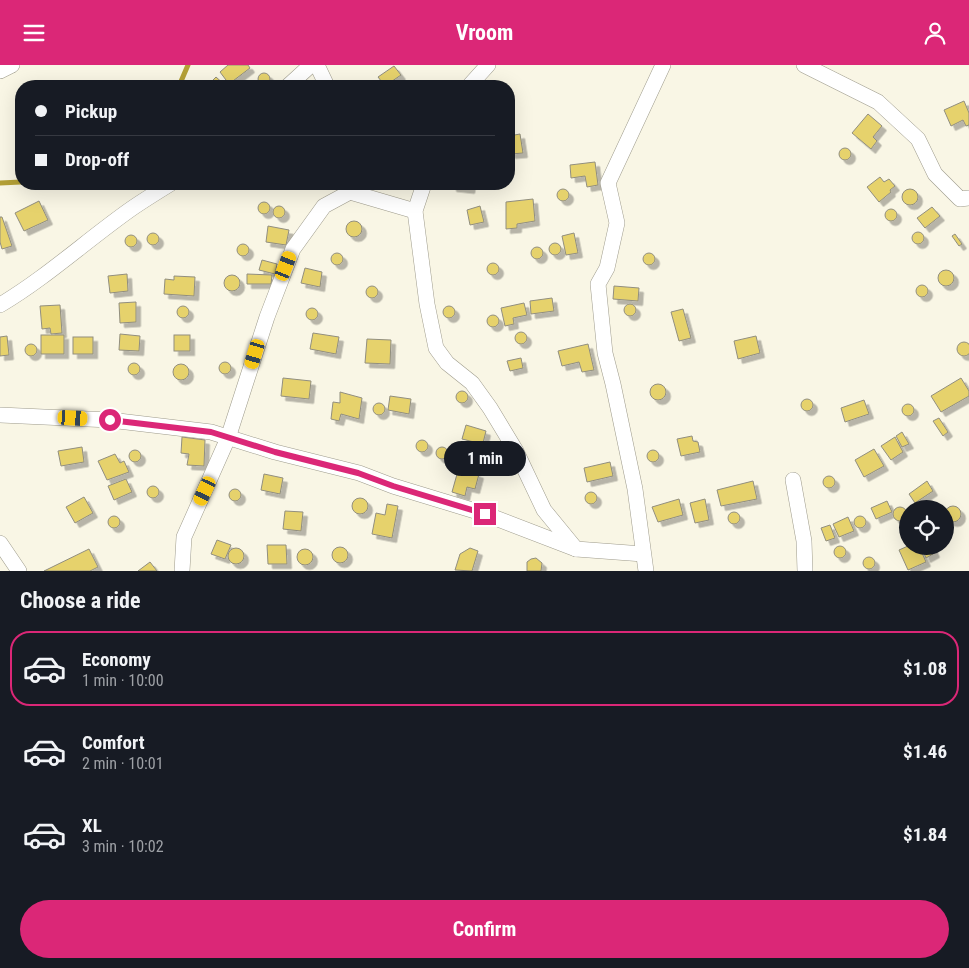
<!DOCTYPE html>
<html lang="en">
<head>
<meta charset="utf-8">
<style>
  :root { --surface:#171b24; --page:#20242c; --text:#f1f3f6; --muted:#9ea1a6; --line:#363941; --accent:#db2777 }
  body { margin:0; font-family:"Roboto Condensed",sans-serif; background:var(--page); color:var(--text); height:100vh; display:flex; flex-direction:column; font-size:19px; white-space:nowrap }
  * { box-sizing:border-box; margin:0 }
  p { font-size:16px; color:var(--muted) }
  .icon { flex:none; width:28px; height:28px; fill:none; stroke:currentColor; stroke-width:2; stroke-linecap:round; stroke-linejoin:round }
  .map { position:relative; height:506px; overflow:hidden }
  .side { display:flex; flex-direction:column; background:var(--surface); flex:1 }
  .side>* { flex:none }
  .guide { position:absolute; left:15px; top:15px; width:500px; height:110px; border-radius:20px; box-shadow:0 5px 20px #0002; display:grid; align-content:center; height:110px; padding:0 20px; background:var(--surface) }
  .buttons { position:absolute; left:899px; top:435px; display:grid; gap:10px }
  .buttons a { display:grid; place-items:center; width:55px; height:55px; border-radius:50%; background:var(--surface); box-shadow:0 5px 20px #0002; font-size:25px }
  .end { position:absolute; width:22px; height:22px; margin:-11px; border:6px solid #db2777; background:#fff; box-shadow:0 0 0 2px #fff }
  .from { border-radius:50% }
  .bubble { position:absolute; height:35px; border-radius:18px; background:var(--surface); box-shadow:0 5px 20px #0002; font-size:16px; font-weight:700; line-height:35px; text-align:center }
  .car { position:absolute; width:15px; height:30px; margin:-15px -8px; border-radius:6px; box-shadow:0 0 4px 1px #0007; background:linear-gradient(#f5c518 24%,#345 0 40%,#f5c518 0 76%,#345 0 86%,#f5c518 0) }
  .guide b { display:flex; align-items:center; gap:18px; height:48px; font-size:19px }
  .guide b+b { border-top:1px solid var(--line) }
  .guide i { width:12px; height:12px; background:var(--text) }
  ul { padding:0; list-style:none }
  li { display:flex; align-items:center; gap:15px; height:75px; margin:0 10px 8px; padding:0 10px; border:2px solid transparent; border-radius:20px }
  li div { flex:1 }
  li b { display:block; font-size:19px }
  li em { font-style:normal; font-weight:700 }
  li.active { border-color:var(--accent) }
  li>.icon { width:45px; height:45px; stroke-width:1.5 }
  h2 { padding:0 20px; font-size:22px; line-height:60px }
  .cta { display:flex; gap:10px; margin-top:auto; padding:10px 20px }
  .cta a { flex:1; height:58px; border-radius:30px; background:var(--accent); color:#fff; font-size:20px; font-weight:700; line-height:58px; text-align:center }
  header { display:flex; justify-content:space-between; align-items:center; height:65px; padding:0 20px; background:var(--accent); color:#fff; font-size:22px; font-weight:700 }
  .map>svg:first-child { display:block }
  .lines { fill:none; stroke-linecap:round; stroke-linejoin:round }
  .stream { stroke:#b4a036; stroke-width:5 }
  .building { fill:#e6d26c; stroke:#918e7f; filter:url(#shadow) }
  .minor-casing { stroke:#9e9b8c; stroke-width:16 }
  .minor { stroke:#fff; stroke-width:15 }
  .route { stroke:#db2777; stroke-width:6 }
</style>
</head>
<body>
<header><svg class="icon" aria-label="menu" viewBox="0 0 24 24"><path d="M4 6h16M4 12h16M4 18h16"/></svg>Vroom<svg class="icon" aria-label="person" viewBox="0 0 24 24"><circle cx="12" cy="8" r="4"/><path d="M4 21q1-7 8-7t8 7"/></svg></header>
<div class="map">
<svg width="969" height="506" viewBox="0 0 969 506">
  <defs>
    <filter id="shadow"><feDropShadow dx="4.5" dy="4.5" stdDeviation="0" flood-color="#0004"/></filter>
  </defs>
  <rect width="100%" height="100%" fill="#f9f6e5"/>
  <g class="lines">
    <g class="stream">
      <polyline points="179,21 188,0"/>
      <polyline points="0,118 21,117"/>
    </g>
  </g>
  <g class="building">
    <polygon points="228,0 248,0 250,3 229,19 220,7"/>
    <polygon points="394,1 401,10 385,21 378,12"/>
    <circle cx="264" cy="14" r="6"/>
    <polygon points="216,12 226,21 207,21"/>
    <polygon points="964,36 969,48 969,60 966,61 963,55 951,61 944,45"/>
    <polygon points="868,49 882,61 873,72 877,76 871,84 852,68"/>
    <polygon points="520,69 523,88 511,89 509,71"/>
    <circle cx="845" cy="89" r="6"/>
    <polygon points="595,97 598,120 587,122 585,111 571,113 570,100"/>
    <polygon points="880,112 884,117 889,114 895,121 890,125 891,127 879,137 867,122"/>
    <polygon points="452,119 471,119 470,124 452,122"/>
    <circle cx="910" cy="132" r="8"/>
    <circle cx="563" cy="130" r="6"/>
    <polygon points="533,134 535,156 517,159 517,163 506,164 506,137"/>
    <polygon points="39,136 48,155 24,166 15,148"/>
    <circle cx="264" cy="143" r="6"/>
    <polygon points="480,141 484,157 470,160 467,145"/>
    <circle cx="279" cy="147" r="6"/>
    <polygon points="932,142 940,151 925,163 917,153"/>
    <circle cx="891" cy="150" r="6"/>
    <polygon points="0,152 2,152 12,181 2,184 0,177"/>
    <circle cx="354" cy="164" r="8"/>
    <polygon points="268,161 289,165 286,180 266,177"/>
    <circle cx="918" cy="173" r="6"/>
    <polygon points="574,168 578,188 566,190 562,171"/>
    <circle cx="153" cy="174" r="6"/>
    <polygon points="955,169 962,179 959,181 952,171"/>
    <circle cx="131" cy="176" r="6"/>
    <circle cx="555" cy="184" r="6"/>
    <circle cx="243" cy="185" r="6"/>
    <circle cx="537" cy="188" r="6"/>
    <circle cx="337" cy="194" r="6"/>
    <circle cx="649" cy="194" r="6"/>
    <polygon points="262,195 277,199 275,209 259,205"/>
    <circle cx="493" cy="204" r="6"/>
    <polygon points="305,203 322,207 320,222 301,218"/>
    <circle cx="946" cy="213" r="8"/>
    <polygon points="127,209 128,226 110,228 108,211"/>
    <polygon points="247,209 272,210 271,219 247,219"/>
    <circle cx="232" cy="218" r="8"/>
    <polygon points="174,211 195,212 194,231 164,229 165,214 174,215"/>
    <circle cx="922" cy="226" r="6"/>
    <polygon points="614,221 639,223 638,236 613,234"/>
    <circle cx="372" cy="227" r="6"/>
    <polygon points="552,233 554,246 531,249 530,236"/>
    <polygon points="136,237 136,257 120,258 119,238"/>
    <polygon points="524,238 527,250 513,253 514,259 505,261 501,243"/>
    <circle cx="630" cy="245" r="6"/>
    <polygon points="60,240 62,268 51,269 50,263 42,264 40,241"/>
    <circle cx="449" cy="247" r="6"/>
    <circle cx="183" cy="247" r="6"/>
    <circle cx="312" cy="249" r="6"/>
    <polygon points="683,244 691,273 679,276 671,247"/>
    <circle cx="493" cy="256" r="6"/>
    <circle cx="521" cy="273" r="6"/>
    <polygon points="313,268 339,272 336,289 310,284"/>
    <polygon points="120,269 140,271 139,286 119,285"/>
    <rect x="41" y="270" width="23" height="19"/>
    <rect x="174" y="270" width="16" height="16"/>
    <polygon points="7,271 9,290 0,291 0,272"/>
    <polygon points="756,271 760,288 738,294 734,276"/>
    <rect x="73" y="272" width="20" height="17"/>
    <polygon points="367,274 391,275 390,299 365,298"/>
    <circle cx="964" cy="284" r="7"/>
    <circle cx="31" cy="285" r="6"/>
    <polygon points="588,279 594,305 582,307 579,297 562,301 558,286"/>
    <polygon points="521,293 523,303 510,306 507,296"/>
    <circle cx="225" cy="303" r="6"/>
    <circle cx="134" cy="304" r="6"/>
    <circle cx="181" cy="307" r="8"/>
    <polygon points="283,313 311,316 309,334 281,331"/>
    <polygon points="961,313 969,326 969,331 941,347 931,331"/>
    <circle cx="658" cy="327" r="8"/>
    <circle cx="462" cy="332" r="6"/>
    <polygon points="340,327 362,333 359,354 341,349 339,356 331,354 333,337 340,338"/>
    <polygon points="390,331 411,334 409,349 388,345"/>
    <circle cx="807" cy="340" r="6"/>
    <polygon points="864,335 869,349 845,357 841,343"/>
    <circle cx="379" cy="344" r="6"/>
    <circle cx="908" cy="345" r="6"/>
    <polygon points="939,353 948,367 943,371 933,356"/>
    <polygon points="466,360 486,366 482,382 474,382 474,377 462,374"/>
    <polygon points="902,367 909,379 902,382 896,371"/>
    <polygon points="692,371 693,376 698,377 700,387 681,391 677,374"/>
    <polygon points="182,372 205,375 204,401 187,400 189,389 181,388"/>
    <polygon points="895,372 903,387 891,395 881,381"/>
    <circle cx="422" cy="381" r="6"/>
    <circle cx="442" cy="388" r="6"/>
    <polygon points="82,382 84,397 61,401 58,386"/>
    <polygon points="874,384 884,401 864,412 855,395"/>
    <circle cx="653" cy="391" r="6"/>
    <circle cx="135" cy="391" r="6"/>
    <polygon points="115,389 120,398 124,396 129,407 107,415 98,396"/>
    <polygon points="610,397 613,411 587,417 584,403"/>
    <polygon points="459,402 479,409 475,424 467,422 465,431 452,427"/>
    <polygon points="264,409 283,413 280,429 261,425"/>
    <circle cx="829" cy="417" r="6"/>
    <polygon points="126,414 132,427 114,435 108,421"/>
    <polygon points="753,416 757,434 721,441 717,425"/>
    <polygon points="927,416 933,426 915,438 909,429"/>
    <circle cx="153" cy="427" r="6"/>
    <circle cx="235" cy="430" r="6"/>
    <circle cx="591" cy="433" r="6"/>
    <polygon points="84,432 93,448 75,458 66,442"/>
    <circle cx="360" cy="441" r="8"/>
    <polygon points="679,434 683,450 658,457 652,442"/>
    <polygon points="705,434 709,455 695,458 690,438"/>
    <polygon points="887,436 892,447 876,454 871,443"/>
    <polygon points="387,439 398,441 392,473 372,469 376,448 385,450"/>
    <circle cx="953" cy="449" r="8"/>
    <circle cx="900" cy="449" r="7"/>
    <polygon points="285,446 303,447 301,466 283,464"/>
    <circle cx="734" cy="453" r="6"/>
    <circle cx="114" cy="457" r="6"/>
    <circle cx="860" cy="457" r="6"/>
    <polygon points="848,452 854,466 839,472 833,459"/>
    <polygon points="830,460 835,473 826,476 821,463"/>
    <polygon points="217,475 231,480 225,494 211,489"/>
    <polygon points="267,480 286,480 287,499 268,499"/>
    <polygon points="908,481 919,481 926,497 908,505 899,485"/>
    <polygon points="921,481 932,481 935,488 926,493"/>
    <circle cx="840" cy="487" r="6"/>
    <circle cx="340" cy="490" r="8"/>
    <circle cx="236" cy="491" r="8"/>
    <polygon points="470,483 478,486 472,506 455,505 460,489"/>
    <circle cx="305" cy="492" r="8"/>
    <polygon points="89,484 98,502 90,506 44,506"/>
    <circle cx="869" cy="498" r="6"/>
    <polygon points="536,493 542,498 541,506 527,506 527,497 531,494"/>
    <polygon points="150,497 157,506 138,506"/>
  </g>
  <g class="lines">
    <g class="minor-casing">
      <g id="minor">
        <polyline points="317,0 327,21"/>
        <polyline points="804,0 878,37 918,74 935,109 960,134 969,133"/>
        <polyline points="0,6 12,0"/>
        <polyline points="288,21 311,0"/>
        <polyline points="469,21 488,0"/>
        <polyline points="424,119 415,146 427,239 436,283 447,298 472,318 490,343 516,386 544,445 576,484 643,489"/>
        <polyline points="350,127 415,146"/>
        <path d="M0 240C47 212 87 175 131 144 144 135 157 127 170 119"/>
        <polyline points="0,350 110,355 211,367 275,387 359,408 393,421 485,449 576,484"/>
        <polyline points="793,415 804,476 805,506"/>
        <polyline points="0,478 19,506"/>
        <polyline points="182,506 184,472 228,373 267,252 293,184 324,141 350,127 351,119"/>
        <polyline points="646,506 635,424 613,319 605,288 598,219 607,203 617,158 608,118 663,0"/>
      </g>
    </g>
    <use href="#minor" class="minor"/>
  </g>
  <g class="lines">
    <polyline class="route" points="110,355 211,367 275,387 358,408 393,421 485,449"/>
  </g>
</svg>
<div class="buttons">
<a><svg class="icon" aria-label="locate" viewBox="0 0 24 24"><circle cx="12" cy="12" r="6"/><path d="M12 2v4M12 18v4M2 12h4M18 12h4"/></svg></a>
</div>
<i class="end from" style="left:110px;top:355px"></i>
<i class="end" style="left:485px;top:449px"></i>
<div class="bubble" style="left:444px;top:376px;width:82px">1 min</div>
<i class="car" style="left:286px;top:201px;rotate:21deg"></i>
<i class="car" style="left:255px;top:289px;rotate:197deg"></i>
<i class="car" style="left:73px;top:353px;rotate:93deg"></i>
<i class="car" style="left:205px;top:426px;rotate:205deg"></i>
<div class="guide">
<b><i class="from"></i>Pickup</b>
<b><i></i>Drop-off</b>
</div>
</div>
<section class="side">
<h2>Choose a ride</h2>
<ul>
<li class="active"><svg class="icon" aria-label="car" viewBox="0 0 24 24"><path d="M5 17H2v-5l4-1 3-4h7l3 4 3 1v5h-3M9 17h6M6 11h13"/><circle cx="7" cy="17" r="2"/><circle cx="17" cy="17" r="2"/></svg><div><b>Economy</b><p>1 min · 10:00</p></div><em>$1.08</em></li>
<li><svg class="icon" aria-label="car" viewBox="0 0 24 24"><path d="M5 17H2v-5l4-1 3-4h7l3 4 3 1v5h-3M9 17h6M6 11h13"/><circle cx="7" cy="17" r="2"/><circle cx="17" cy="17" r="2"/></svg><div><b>Comfort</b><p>2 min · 10:01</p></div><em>$1.46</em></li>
<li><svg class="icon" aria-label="car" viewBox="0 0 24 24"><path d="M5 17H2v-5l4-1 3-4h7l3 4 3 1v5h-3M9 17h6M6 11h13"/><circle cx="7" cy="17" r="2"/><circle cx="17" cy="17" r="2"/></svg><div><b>XL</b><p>3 min · 10:02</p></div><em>$1.84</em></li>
</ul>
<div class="cta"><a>Confirm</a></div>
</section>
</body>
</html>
